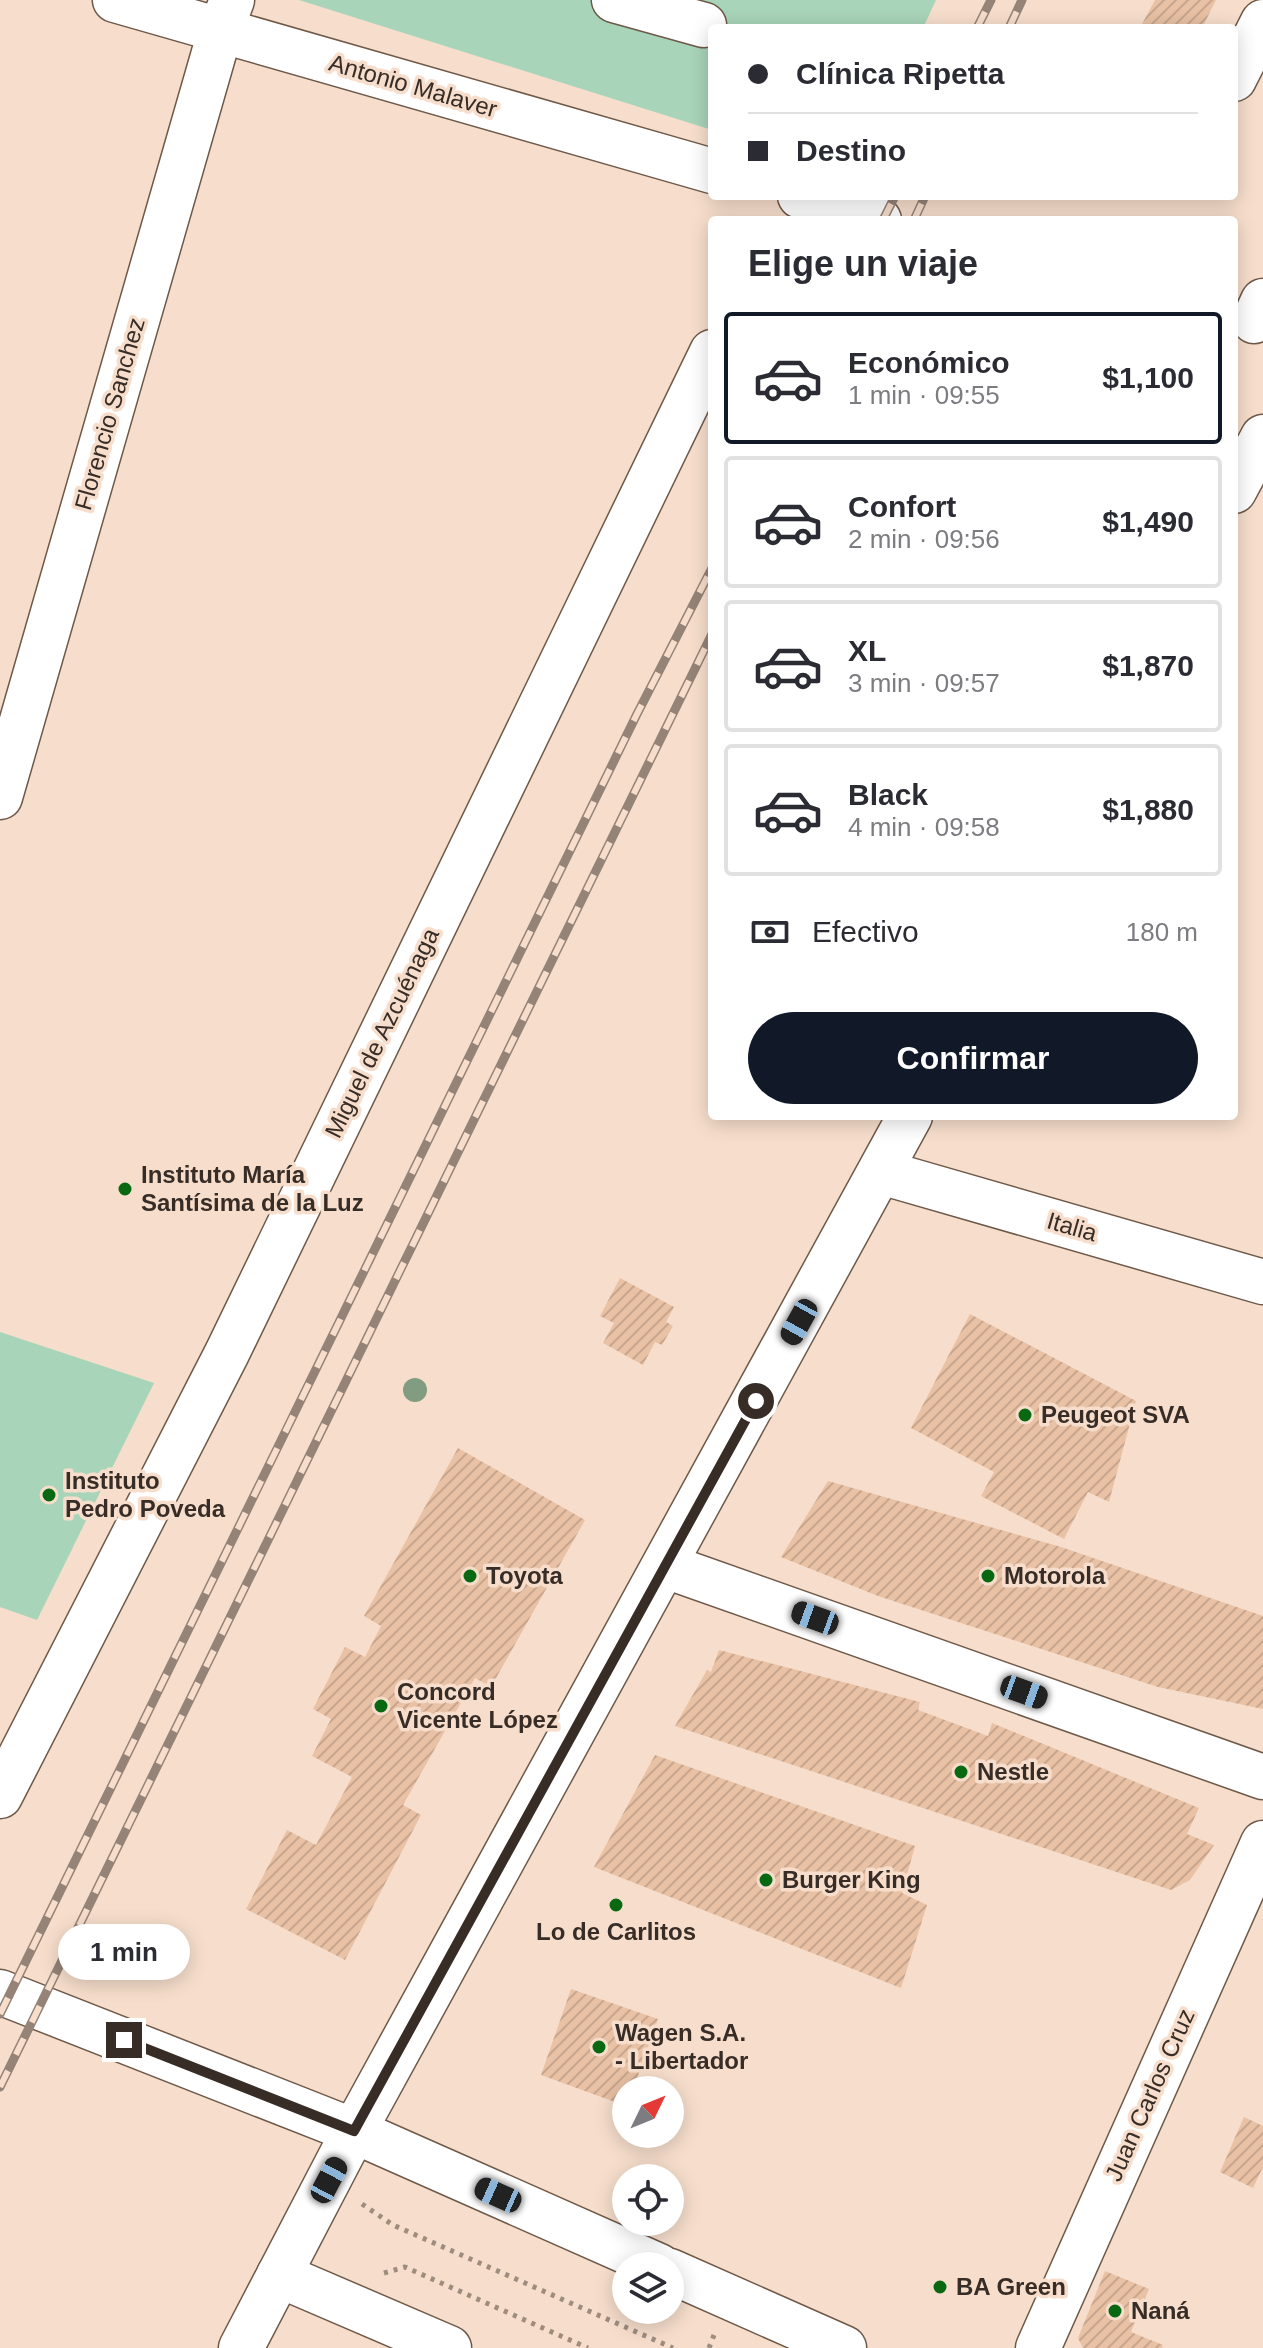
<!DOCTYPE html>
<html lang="es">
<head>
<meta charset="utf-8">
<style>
  :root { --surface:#fff; --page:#f2f2f3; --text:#2b2b33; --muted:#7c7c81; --line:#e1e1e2; --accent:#111827 }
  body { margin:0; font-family:Helvetica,sans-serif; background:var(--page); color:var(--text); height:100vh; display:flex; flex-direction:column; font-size:30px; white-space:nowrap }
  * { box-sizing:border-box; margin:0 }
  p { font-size:26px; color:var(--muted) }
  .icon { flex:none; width:44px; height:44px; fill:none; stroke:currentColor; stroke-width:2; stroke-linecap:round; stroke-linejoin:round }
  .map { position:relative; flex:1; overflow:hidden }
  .drawer { position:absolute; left:708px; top:216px; width:530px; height:904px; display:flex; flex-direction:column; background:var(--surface); border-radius:8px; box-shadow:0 4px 20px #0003 }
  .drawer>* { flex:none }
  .banner { position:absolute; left:708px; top:24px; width:530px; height:176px; border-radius:8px; box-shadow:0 4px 20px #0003; display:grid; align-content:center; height:176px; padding:0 40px; background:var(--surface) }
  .needle { width:52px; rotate:47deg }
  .fabs { position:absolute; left:612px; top:2076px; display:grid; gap:16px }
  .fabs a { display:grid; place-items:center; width:72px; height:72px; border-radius:50%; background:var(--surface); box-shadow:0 4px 20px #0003; font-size:40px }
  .end { position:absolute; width:36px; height:36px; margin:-18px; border:10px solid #372d26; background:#fff; box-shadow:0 0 0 4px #fff }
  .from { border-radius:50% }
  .bubble { position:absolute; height:56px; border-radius:28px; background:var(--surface); box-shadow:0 4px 20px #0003; font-size:26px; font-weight:700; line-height:56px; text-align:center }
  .car { position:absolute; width:24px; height:48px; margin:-24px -12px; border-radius:10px; box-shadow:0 0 6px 2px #0007; background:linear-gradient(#222 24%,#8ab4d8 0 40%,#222 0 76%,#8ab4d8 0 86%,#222 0) }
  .banner b { display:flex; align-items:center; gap:28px; height:76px; font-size:30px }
  .banner b+b { border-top:2px solid var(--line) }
  .banner i { width:20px; height:20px; background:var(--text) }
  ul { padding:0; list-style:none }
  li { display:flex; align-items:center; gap:24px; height:132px; margin:0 16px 12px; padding:0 24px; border:4px solid var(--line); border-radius:8px }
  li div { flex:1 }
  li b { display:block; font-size:30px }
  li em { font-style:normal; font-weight:700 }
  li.active { border-color:var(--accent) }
  li>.icon { width:72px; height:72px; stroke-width:1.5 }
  h2 { padding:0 40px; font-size:36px; line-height:96px }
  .pay { display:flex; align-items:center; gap:20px; height:88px; padding:0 40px; font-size:30px }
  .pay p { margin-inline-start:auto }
  .cta { display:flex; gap:16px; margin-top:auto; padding:16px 40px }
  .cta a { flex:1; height:92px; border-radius:48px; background:var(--accent); color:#fff; font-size:32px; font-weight:700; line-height:92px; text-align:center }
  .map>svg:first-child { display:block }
  .green { fill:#a8d4b9 }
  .building { fill:url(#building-hatch) }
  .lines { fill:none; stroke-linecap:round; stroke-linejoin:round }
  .minor-casing { stroke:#6e5949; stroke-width:47 }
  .major-casing { stroke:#6e5949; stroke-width:47 }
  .path { stroke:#9e8c7f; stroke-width:5; stroke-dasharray:4 6; stroke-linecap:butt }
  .minor { stroke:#fff; stroke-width:44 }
  .major { stroke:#fff; stroke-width:44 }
  .rail-casing { stroke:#958377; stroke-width:9 }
  .rail { stroke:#f7decc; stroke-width:6; stroke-dasharray:18; stroke-linecap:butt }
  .tree { fill:#819c81 }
  .route { stroke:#372d26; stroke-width:10 }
  .poi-dot { fill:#096812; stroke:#f7decc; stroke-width:3 }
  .labels { text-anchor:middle; stroke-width:7; stroke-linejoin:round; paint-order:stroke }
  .street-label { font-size:24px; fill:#372d26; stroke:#f7decc }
  .poi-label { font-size:24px; font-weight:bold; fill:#372d26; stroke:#f7decc; text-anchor:start }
</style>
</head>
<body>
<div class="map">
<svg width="1263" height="2348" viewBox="0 0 1263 2348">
  <defs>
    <pattern id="building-hatch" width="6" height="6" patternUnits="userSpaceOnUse" patternTransform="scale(2)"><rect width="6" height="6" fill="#e9c1a4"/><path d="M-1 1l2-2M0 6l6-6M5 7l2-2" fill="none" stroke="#c8a68d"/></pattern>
  </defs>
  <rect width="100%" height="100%" fill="#f7decc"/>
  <g class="green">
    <polygon points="299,0 936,0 923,28 712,28 712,130"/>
    <polygon points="0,1332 154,1383 37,1620 0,1607"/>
  </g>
  <g class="building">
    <polygon points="1155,0 1216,0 1202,28 1140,28"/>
    <polygon points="620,1278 674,1307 666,1322 673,1326 662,1345 655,1342 643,1365 603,1343 614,1323 600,1316"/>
    <polygon points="970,1314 1136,1401 1109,1502 1088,1492 1064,1539 981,1496 994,1472 911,1428"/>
    <polygon points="458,1448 585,1520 491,1687 475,1678 403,1805 421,1815 345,1960 246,1909 287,1830 316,1845 352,1777 312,1756 331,1719 313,1709 345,1647 365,1657 381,1626 364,1616"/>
    <polygon points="828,1481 1061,1547 1263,1616 1263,1709 1158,1687 878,1596 781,1557"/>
    <polygon points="719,1650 920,1702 918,1710 988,1736 992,1723 1199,1808 1187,1834 1214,1845 1190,1880 1171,1890 675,1726 707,1670 711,1672"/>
    <polygon points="655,1755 915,1846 902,1893 927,1905 901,1988 594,1867"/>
    <polygon points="571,1989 658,2019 633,2090 626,2090 626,2106 541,2075"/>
    <polygon points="1244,2117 1263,2126 1263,2167 1253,2188 1220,2172"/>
    <polygon points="1105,2271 1149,2289 1131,2332 1163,2345 1162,2348 1083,2348 1078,2338"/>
  </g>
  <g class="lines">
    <g class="minor-casing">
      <g id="minor">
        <polyline points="115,0 712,171"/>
        <polyline points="614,0 704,25"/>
        <polyline points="1234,79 1263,22"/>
        <polyline points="800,196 879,220"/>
        <polyline points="0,797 220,32 232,0"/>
        <polyline points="881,1172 1263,1282"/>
        <polyline points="666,1566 1263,1777"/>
        <polyline points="0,1796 227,1353 712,352"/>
        <polyline points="0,1992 354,2131 659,2266"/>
        <polyline points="670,2271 844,2348"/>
        <polyline points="279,2275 449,2348"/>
        <polyline points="1038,2348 1263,1843"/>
      </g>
    </g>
    <g class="major-casing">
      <g id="major">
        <polyline points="1254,321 1263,301"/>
        <polyline points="1234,491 1263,437"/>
        <polyline points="241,2348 354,2131 910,1116"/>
      </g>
    </g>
    <g class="path">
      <polyline points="362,2204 393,2225 673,2348"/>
      <polyline points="384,2273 405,2267 588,2348"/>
      <polyline points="709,2348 714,2335"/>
    </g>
    <use href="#minor" class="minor"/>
    <use href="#major" class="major"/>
    <g class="rail-casing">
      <g id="rail">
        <polyline points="977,28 991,0"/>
        <polyline points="1009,28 1022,0"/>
        <polyline points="883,220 895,196"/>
        <polyline points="914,220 925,196"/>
        <polyline points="0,2014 637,714 712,568"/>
        <polyline points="0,2087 712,634"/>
      </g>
    </g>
    <use href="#rail" class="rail"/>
  </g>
  <circle class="tree" cx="415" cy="1390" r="12"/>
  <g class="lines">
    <polyline class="route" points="124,2040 354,2131 756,1401"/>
  </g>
  <g class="poi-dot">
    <circle cx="125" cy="1189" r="8"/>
    <circle cx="1025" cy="1415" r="8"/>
    <circle cx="49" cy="1495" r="8"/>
    <circle cx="470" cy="1576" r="8"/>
    <circle cx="988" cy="1576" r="8"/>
    <circle cx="381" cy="1706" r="8"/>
    <circle cx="961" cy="1772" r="8"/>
    <circle cx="766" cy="1880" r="8"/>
    <circle cx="616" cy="1905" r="8"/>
    <circle cx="599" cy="2047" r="8"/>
    <circle cx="940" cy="2287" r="8"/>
    <circle cx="1115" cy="2311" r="8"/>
  </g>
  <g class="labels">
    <g class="street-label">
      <text transform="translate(413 86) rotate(16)" y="8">Antonio Malaver</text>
      <text transform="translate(110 414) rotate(-74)" y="8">Florencio Sanchez</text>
      <text transform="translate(382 1033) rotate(-64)" y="8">Miguel de Azcuénaga</text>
      <text transform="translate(1072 1227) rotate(16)" y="8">Italia</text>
      <text transform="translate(1150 2095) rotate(-66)" y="8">Juan Carlos Cruz</text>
    </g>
    <g class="poi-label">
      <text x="141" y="1183">Instituto María<tspan x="141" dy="28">Santísima de la Luz</tspan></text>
      <text x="1041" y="1423">Peugeot SVA</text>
      <text x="65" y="1489">Instituto<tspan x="65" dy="28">Pedro Poveda</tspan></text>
      <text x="486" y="1584">Toyota</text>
      <text x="1004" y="1584">Motorola</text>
      <text x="397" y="1700">Concord<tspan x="397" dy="28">Vicente López</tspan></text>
      <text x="977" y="1780">Nestle</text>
      <text x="782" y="1888">Burger King</text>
      <text x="616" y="1940" text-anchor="middle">Lo de Carlitos</text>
      <text x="615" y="2041">Wagen S.A.<tspan x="615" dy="28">- Libertador</tspan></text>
      <text x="956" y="2295">BA Green</text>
      <text x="1131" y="2319">Naná</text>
    </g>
  </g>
</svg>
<div class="fabs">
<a><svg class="needle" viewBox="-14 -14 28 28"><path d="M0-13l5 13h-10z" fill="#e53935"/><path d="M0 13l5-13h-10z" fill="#7c7c81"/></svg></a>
<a><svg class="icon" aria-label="locate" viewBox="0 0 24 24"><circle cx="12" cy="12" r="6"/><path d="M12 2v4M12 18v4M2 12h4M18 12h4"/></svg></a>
<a><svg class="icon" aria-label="layers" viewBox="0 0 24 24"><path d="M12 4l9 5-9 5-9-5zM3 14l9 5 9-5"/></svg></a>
</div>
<i class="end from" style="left:756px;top:1401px"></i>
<i class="end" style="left:124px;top:2040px"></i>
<div class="bubble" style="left:58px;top:1924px;width:132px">1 min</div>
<i class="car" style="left:799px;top:1322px;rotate:209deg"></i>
<i class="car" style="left:815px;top:1618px;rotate:290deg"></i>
<i class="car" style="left:1024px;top:1692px;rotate:110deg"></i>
<i class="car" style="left:329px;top:2180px;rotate:28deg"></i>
<i class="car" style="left:498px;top:2195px;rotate:294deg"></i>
<div class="banner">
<b><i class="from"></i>Clínica Ripetta</b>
<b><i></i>Destino</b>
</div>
<section class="drawer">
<h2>Elige un viaje</h2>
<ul>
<li class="active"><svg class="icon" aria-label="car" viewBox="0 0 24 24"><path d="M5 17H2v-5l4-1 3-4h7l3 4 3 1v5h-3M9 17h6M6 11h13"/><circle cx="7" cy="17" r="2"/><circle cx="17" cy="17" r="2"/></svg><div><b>Económico</b><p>1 min · 09:55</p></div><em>$1,100</em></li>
<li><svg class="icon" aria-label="car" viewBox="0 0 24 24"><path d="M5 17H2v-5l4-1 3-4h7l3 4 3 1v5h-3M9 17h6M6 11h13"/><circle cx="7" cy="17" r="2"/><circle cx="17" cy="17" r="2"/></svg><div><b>Confort</b><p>2 min · 09:56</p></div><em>$1,490</em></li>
<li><svg class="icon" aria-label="car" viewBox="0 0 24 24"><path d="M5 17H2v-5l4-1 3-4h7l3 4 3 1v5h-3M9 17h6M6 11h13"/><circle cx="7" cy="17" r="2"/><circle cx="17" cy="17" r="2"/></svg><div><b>XL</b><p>3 min · 09:57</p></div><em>$1,870</em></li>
<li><svg class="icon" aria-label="car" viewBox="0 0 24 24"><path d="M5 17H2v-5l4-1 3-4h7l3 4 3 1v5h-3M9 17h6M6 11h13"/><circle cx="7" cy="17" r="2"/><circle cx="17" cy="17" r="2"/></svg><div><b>Black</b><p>4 min · 09:58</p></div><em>$1,880</em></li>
</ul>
<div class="pay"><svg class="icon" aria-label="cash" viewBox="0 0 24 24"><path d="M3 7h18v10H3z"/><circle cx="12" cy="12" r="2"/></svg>Efectivo<p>180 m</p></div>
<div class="cta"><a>Confirmar</a></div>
</section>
</div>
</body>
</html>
